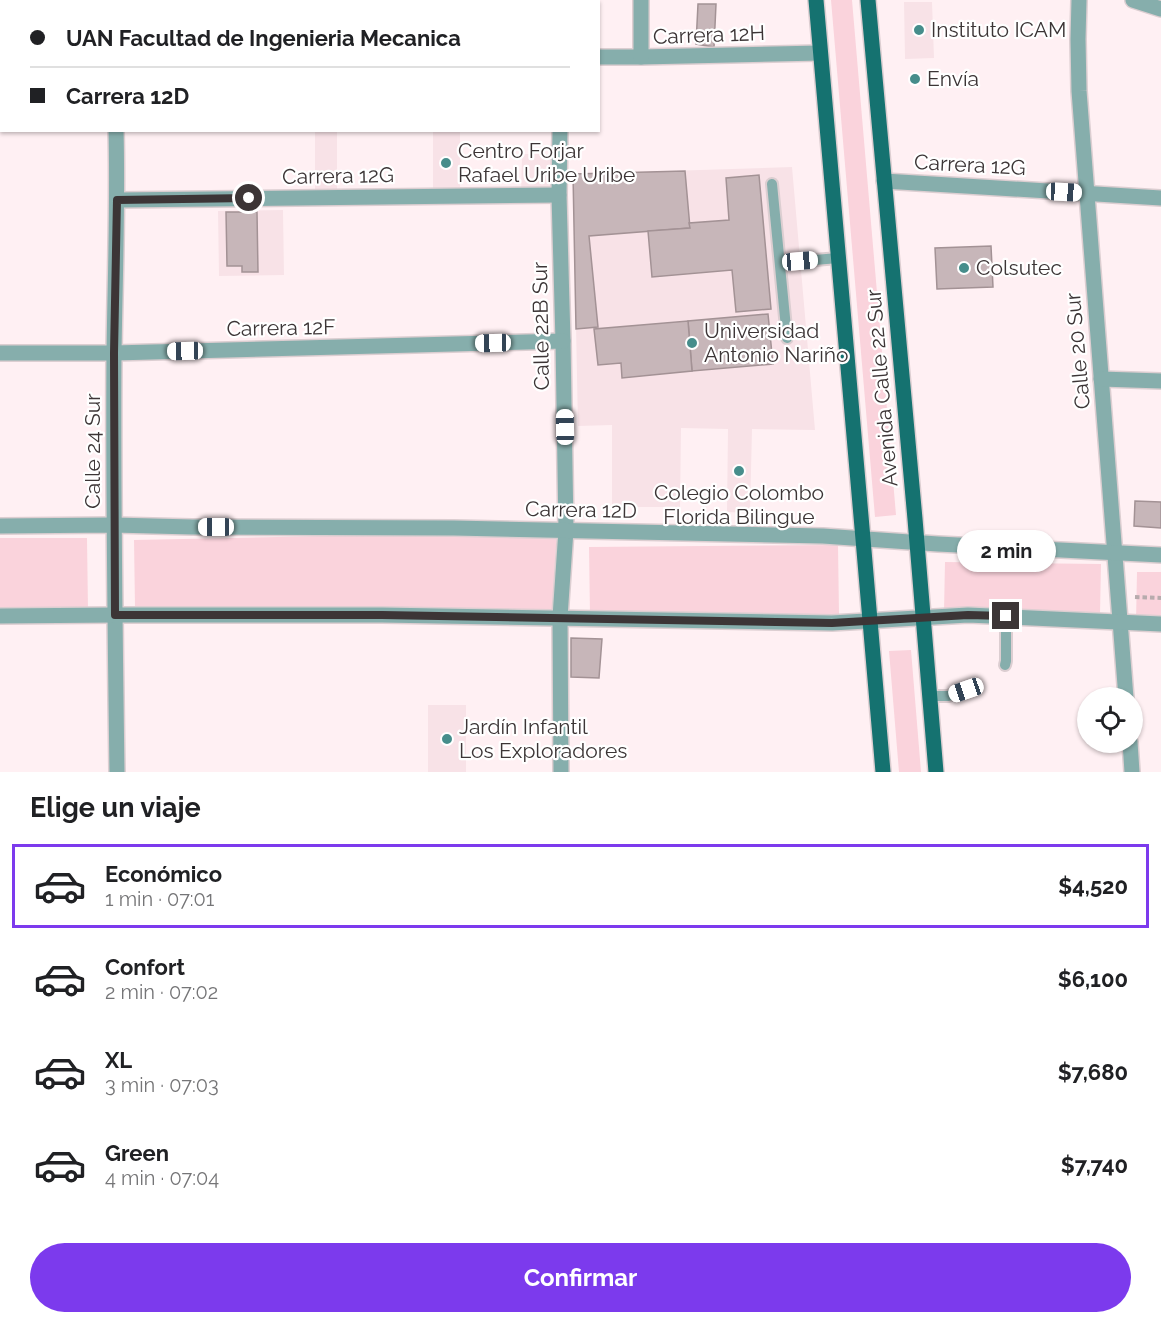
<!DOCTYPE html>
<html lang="es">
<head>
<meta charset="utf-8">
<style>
  :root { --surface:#fff; --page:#f6f6f6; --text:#202124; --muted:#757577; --line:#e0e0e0; --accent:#7c3aed }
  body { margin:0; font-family:Raleway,sans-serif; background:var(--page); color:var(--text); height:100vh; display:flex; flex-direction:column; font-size:22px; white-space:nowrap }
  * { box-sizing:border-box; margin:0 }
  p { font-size:20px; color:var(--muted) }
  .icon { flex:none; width:33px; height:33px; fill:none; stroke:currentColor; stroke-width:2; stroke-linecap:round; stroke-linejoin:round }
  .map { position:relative; height:772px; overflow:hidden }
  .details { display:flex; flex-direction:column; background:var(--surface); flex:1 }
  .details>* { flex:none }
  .banner { position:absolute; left:0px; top:0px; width:600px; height:132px; box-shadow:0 2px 4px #0004; display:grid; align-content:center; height:132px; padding:0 30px; background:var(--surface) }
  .buttons { position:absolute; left:1077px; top:687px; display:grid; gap:12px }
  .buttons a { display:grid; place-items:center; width:66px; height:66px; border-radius:50%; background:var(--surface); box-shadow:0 2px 4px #0004; font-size:30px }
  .end { position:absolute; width:27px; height:27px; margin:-14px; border:8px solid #3c3536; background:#fff; box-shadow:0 0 0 3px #fff }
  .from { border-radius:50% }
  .bubble { position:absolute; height:42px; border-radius:21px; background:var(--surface); box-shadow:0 2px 4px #0004; font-size:20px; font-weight:700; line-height:42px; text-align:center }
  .car { position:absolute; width:18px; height:36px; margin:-18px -9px; border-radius:8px; box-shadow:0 0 4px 2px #0007; background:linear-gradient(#fff 24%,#345 0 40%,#fff 0 76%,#345 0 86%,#fff 0) }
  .banner b { display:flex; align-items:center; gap:21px; height:57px; font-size:22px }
  .banner b+b { border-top:2px solid var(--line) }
  .banner i { width:15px; height:15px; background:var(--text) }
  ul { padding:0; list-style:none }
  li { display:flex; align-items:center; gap:18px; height:84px; margin:0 12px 9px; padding:0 18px; border:3px solid transparent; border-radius:0px }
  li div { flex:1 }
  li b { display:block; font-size:22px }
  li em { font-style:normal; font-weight:700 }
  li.selected { border-color:var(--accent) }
  li>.icon { width:54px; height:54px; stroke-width:1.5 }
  h2 { padding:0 30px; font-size:27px; line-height:72px }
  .primary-button { display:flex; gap:12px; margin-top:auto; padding:12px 30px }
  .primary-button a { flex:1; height:69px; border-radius:36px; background:var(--accent); color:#fff; font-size:24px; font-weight:700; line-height:69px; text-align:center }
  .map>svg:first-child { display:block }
  .built { fill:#f8e2e7 }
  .green { fill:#fad3dc }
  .building { fill:#c7b6b9; stroke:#a39295; stroke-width:1.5 }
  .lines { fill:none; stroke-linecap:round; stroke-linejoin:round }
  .service-casing { stroke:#dcced1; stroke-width:14 }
  .minor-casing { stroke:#dcced1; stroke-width:18 }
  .tertiary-casing { stroke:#dcced1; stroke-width:18 }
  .primary-casing { stroke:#dcced1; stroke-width:18 }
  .path { stroke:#b7abad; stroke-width:4; stroke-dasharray:4.5 3; stroke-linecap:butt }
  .service { stroke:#86aeac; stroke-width:10 }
  .minor { stroke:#86aeac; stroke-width:15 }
  .tertiary { stroke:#86aeac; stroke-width:15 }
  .primary { stroke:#157270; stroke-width:15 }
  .route { stroke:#3c3536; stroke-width:8 }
  .poi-dot { fill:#468d8b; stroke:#fff; stroke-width:2 }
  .labels { text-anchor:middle; stroke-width:4.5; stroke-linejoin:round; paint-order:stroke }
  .poi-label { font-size:21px; fill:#3c3536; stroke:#fff; text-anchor:start }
  .street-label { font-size:21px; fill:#3c3536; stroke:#fff }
</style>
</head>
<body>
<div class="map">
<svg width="1161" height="772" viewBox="0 0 1161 772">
  <rect width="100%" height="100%" fill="#fff0f3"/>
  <g class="built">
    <rect x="140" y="0" width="420" height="2"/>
    <polygon points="904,2 932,2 934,58 905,59"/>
    <rect x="315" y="131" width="22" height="67"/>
    <polygon points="433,131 460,131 460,196 433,197"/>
    <polygon points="522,154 559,154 559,195 521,196"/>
    <polygon points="792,167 815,430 752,429 750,513 727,512 728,429 681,428 680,507 612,507 612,425 578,426 573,174"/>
    <polygon points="283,210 284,275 219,276 218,211"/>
    <rect x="428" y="705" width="38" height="67"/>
  </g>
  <g class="green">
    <polygon points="831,0 852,0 896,515 875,517"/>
    <polygon points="557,531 552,609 135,608 134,540"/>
    <polygon points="0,538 87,538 88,610 0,610"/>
    <polygon points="838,545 839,614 590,616 589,547"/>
    <polygon points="945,562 1101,564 1100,614 944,611"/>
    <polygon points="1137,572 1161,572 1161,622 1136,621"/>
    <polygon points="911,650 921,772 899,772 889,651"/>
  </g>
  <g class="building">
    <rect x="304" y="0" width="47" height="2"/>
    <polygon points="698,4 716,4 714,47 696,44"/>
    <polygon points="685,171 690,228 589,236 598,327 576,329 573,174"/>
    <polygon points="759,175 771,309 736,312 732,270 652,277 648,231 690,228 689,223 729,220 726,178"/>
    <polygon points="226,212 257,212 258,272 242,272 242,266 227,266"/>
    <polygon points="991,246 993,287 937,289 935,248"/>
    <polygon points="768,314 773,364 692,371 688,321"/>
    <polygon points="688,321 692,371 622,378 621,363 598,365 594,329"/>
    <polygon points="1135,501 1161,502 1161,528 1134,526"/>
    <polygon points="571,638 602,639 599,678 571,677"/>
  </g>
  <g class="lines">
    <g class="service-casing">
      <g id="service">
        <polyline points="772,184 787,338"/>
        <polyline points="780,263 838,258"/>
        <polyline points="1005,665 1006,661 1006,616"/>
        <polyline points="929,696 948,696 966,690"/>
      </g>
    </g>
    <g class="minor-casing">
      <g id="minor">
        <polyline points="1079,0 1078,39 1079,91 1126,698"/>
        <polyline points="1133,0 1161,9"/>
        <polyline points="122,2 122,0"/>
        <polyline points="598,57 641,57 820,53"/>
        <polyline points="641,57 641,0"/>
        <path d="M116 130C118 205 115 279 114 353 113 493 115 632 117 772"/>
        <polyline points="560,130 559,195 563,341 566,530 560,617 561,772"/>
        <polyline points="884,181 1161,198"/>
        <polyline points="117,200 559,195"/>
        <polyline points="0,353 114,353 563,341"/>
        <polyline points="1101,379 1161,381"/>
        <polyline points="1130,742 1132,772"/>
      </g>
    </g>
    <g class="tertiary-casing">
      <g id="tertiary">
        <polyline points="0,526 114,525 192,527 454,528 823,536 938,544 1161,555"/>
        <polyline points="0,616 115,615 382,615 832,623 968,615 1161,624"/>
      </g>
    </g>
    <g class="primary-casing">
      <g id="primary">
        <polyline points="816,0 863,539 883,772"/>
        <polyline points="868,0 915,519 936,772"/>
      </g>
    </g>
    <polyline class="path" points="1135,597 1161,598"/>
    <use href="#service" class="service"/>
    <use href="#minor" class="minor"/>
    <use href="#tertiary" class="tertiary"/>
    <use href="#primary" class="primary"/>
  </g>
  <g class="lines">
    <polyline class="route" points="249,198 117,200 114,353 115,615 382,615 832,623 968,615 1006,616"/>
  </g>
  <g class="poi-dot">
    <circle cx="919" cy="30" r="6"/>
    <circle cx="915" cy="79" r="6"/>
    <circle cx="446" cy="163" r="6"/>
    <circle cx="964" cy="268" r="6"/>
    <circle cx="692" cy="343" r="6"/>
    <circle cx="739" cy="471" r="6"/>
    <circle cx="447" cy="739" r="6"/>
  </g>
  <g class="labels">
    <g class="poi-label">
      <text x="931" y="37">Instituto ICAM</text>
      <text x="927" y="86">Envía</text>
      <text x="458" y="158">Centro Forjar<tspan x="458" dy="24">Rafael Uribe Uribe</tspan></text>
      <text x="976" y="275">Colsutec</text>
      <text x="704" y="338">Universidad<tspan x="704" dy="24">Antonio Nariño</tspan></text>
      <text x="739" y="500" text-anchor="middle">Colegio Colombo<tspan x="739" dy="24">Florida Bilingue</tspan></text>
      <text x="459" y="734">Jardín Infantil<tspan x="459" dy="24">Los Exploradores</tspan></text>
    </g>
    <g class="street-label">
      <text transform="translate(709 35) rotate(-2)" y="7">Carrera 12H</text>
      <text transform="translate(970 165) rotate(3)" y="7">Carrera 12G</text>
      <text transform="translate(338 176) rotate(-1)" y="7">Carrera 12G</text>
      <text transform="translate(541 326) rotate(-91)" y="7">Calle 22B Sur</text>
      <text transform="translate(281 328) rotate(-1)" y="7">Carrera 12F</text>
      <text transform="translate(1078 351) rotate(-95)" y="7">Calle 20 Sur</text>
      <text transform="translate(882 388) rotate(-95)" y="7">Avenida Calle 22 Sur</text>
      <text transform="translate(93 451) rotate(-90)" y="7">Calle 24 Sur</text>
      <text transform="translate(581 510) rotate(1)" y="7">Carrera 12D</text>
    </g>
  </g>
</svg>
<div class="buttons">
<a><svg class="icon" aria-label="locate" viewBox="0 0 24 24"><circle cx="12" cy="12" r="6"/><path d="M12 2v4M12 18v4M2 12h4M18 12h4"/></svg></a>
</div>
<i class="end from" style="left:249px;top:198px"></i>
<i class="end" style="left:1006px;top:616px"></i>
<div class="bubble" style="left:957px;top:530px;width:99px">2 min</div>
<i class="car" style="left:1064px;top:192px;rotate:93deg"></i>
<i class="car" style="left:800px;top:261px;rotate:85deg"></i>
<i class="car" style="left:493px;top:343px;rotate:269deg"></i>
<i class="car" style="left:185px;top:351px;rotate:269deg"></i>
<i class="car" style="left:565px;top:427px;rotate:359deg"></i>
<i class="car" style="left:216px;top:527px;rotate:270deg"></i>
<i class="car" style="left:966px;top:690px;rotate:251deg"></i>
<div class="banner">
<b><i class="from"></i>UAN Facultad de Ingenieria Mecanica</b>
<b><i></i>Carrera 12D</b>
</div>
</div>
<section class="details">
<h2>Elige un viaje</h2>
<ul>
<li class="selected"><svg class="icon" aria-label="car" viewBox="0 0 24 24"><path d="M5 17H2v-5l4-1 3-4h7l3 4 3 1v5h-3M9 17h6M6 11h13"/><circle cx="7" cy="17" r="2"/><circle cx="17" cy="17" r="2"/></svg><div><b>Económico</b><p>1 min · 07:01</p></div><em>$4,520</em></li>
<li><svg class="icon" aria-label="car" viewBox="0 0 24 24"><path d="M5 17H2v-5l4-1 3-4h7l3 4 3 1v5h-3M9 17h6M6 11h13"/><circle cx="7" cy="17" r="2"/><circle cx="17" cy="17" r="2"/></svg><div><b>Confort</b><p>2 min · 07:02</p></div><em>$6,100</em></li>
<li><svg class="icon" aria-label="car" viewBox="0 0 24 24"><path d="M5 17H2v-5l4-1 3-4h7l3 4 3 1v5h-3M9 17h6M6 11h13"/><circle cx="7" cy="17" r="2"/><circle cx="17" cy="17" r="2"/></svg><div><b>XL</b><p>3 min · 07:03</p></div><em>$7,680</em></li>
<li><svg class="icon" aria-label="car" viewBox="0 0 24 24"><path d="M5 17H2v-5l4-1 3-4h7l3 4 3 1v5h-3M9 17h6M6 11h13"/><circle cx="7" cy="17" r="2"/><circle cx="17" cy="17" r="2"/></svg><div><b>Green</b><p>4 min · 07:04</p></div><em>$7,740</em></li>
</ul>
<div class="primary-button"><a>Confirmar</a></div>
</section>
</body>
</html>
